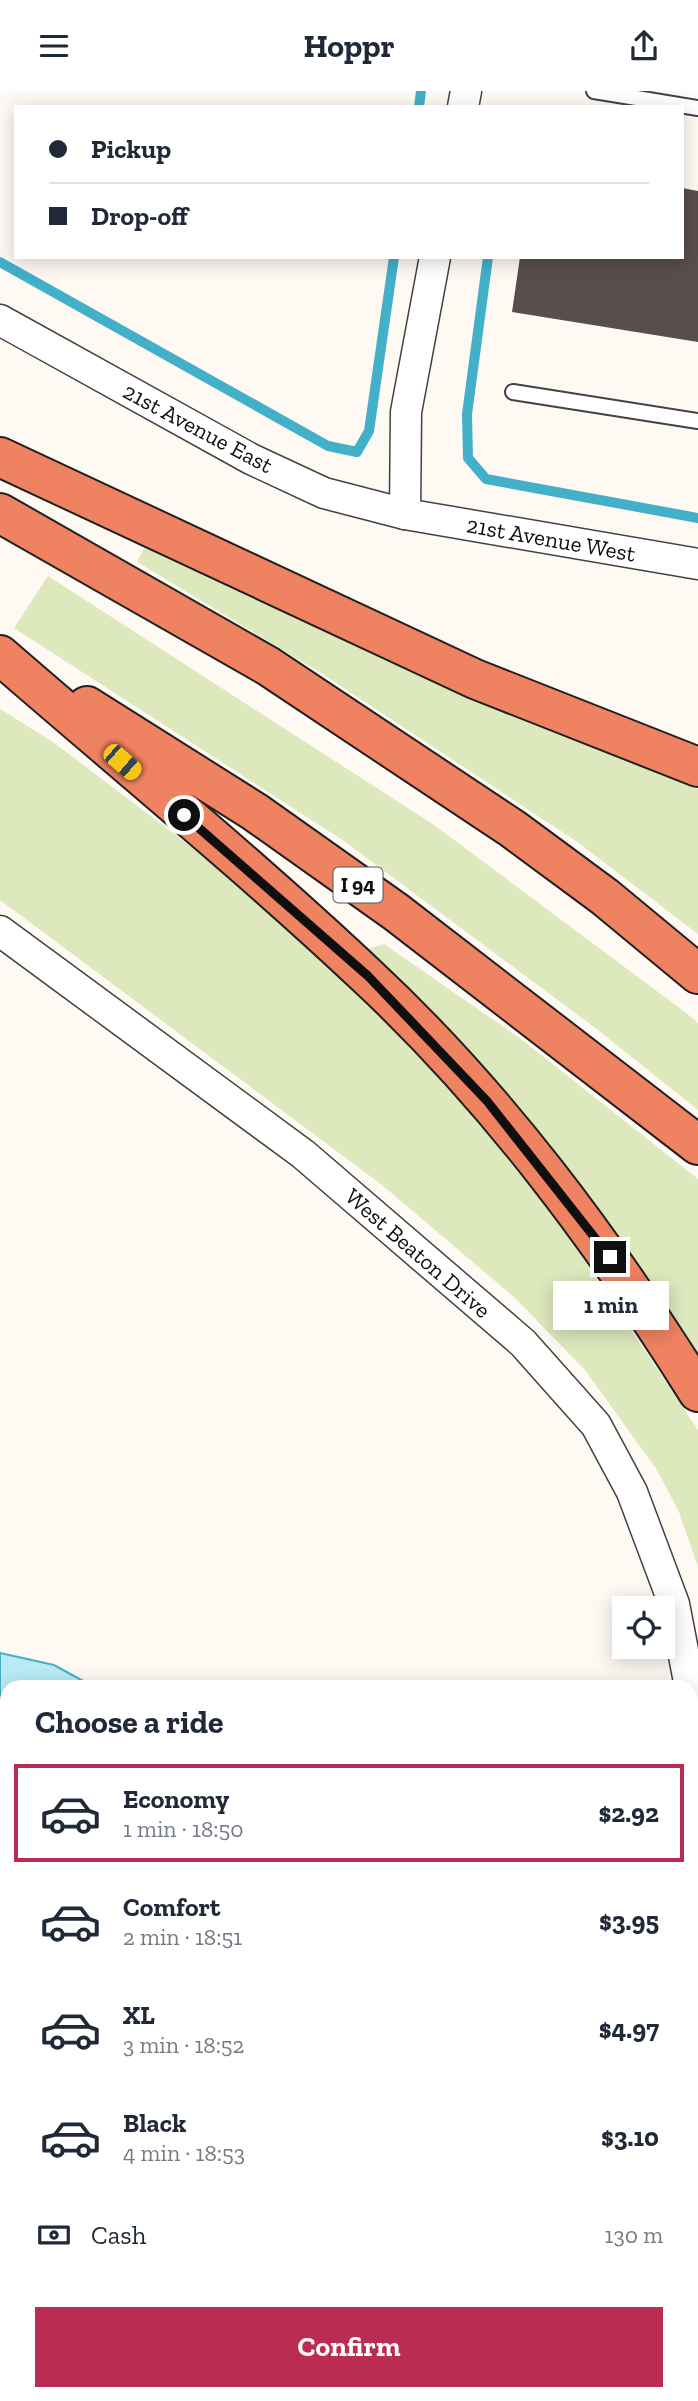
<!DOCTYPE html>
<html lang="en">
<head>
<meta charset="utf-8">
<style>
  :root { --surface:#fff; --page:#f2f2f3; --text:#1f2937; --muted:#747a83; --line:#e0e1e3; --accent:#bb2c52 }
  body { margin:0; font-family:"Zilla Slab",serif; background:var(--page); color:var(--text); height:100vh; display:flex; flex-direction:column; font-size:26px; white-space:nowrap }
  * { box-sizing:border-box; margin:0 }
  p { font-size:23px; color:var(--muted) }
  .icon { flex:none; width:38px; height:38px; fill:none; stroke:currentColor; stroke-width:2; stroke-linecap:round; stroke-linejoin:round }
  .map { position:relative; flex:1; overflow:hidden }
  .drawer { position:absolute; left:0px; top:1589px; width:698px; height:721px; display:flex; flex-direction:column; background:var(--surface); border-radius:21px 21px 0 0; box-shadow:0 4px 18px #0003 }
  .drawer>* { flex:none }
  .banner { position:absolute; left:14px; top:14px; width:670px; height:154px; border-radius:0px; box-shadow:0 4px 18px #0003; display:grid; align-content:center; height:154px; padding:0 35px; background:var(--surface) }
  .controls { position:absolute; left:612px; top:1505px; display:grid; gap:14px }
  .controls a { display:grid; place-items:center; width:63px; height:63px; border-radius:0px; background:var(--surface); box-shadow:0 4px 18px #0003; font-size:35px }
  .end { position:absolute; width:32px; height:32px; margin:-16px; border:9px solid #0f0f0f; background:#fff; box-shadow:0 0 0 4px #fff }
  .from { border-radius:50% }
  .bubble { position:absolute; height:49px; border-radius:0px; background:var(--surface); box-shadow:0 4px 18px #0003; font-size:23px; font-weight:700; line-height:49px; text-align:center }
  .car { position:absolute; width:21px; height:42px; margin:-21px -10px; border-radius:9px; box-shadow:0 0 5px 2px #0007; background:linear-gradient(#f5c518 24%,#345 0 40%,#f5c518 0 76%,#345 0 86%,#f5c518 0) }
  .banner b { display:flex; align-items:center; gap:24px; height:66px; font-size:26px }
  .banner b+b { border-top:2px solid var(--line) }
  .banner i { width:18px; height:18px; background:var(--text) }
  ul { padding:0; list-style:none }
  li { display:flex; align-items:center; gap:21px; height:98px; margin:0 14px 10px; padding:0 21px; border:4px solid transparent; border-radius:0px }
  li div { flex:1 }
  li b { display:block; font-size:26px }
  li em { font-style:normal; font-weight:700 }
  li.selected { border-color:var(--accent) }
  li>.icon { width:63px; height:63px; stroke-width:1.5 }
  h2 { padding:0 35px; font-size:32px; line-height:84px }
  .pay { display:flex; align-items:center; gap:18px; height:77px; padding:0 35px; font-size:26px }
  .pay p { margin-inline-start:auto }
  .primary-button { display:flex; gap:14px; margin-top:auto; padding:14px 35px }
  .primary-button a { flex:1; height:80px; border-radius:0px; background:var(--accent); color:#fff; font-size:28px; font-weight:700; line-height:80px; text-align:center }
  header { display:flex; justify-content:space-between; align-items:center; height:91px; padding:0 35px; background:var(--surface); font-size:32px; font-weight:700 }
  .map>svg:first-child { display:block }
  .green { fill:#dde8bd }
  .water { fill:#b9ebf4; stroke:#42b0c8; stroke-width:2 }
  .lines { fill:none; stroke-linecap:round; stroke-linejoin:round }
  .stream { stroke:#42b0c8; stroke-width:10 }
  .building { fill:#584e4c }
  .service-casing { stroke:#424242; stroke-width:18 }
  .minor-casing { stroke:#424242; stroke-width:33 }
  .motorway-casing { stroke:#202020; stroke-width:42 }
  .path { stroke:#313131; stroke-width:4.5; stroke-dasharray:7 3.5; stroke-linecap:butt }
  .service { stroke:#fff; stroke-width:14 }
  .minor { stroke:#fff; stroke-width:30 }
  .motorway { stroke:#ef8260; stroke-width:38 }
  .route { stroke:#0f0f0f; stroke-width:9 }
  .labels { text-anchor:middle; stroke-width:7; stroke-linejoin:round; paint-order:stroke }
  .shield { fill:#fff; stroke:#575757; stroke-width:2 }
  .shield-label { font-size:21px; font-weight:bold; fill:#0f0f0f }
  .street-label { font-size:23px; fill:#0f0f0f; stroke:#fff }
</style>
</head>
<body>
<header><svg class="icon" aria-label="menu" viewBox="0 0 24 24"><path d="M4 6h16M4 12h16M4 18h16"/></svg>Hoppr<svg class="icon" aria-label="share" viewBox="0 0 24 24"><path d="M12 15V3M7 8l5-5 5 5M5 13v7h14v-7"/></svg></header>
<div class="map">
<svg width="698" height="2310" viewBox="0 0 698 2310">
  <rect width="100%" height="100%" fill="#fef9f2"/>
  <g class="green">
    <polygon points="147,452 560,641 698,698 698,843 576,750 321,582 137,471"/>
    <polygon points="48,485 434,734 685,921 698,932 698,1019 598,939 344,750 14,537"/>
    <polygon points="0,618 53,651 222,779 349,893 414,958 487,1041 559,1131 698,1339 698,1476 679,1421 657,1379 585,1279 514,1206 382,1094 0,809"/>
    <polygon points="384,853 521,948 698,1088 698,1274 451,948 367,858"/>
    <polygon points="698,1811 698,2293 691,2300 691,1860"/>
    <polygon points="587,2303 688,2303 681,2310 581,2310"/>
  </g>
  <g class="water">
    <polygon points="0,1562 54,1574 94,1596 7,1596 7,1616 0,1614"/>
    <polygon points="0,2182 7,2182 7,2248 0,2247"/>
  </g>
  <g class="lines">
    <g class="stream">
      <polyline points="419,16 421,0"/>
      <polyline points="488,166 467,323 468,367 486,388 698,427"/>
      <polyline points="0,171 328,355 357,361 369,340 394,166"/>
    </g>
  </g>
  <polygon class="building" points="682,97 698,100 698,251 512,221 520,166 682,166"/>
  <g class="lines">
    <g class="service-casing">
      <g id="service">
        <polyline points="594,0 698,17"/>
        <polyline points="513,301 698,330"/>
      </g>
    </g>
    <g class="minor-casing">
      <g id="minor">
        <polyline points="463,16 466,0"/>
        <polyline points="0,229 251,368 324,402 405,423 698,473"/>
        <polyline points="405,423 406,321 435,166"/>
        <polyline points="0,840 303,1063 523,1252 596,1334 632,1401 674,1513 690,1596"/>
        <polyline points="691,1608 694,1644 691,1664"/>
        <polyline points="547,2310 553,2303"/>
      </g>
    </g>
    <g class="motorway-casing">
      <g id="motorway">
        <polyline points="0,366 475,588 698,676"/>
        <polyline points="0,422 268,575 513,738 605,806 698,883"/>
        <path d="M0 564C122 670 248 773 366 884 497 1006 604 1151 698 1301"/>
        <polyline points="87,615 255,721 396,821 698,1054"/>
      </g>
    </g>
    <g class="path">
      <polyline points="691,2261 698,2252"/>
      <polyline points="650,2310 658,2303"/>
    </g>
    <use href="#service" class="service"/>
    <use href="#minor" class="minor"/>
    <use href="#motorway" class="motorway"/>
  </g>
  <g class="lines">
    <polyline class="route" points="184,724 368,885 487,1010 610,1166"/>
  </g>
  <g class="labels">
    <rect class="shield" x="333.5" y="776.5" width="49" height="35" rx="5"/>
    <g class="shield-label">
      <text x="358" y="801">I 94</text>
    </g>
    <g class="street-label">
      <text transform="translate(198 337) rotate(28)" y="8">21st Avenue East</text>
      <text transform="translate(551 448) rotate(10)" y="8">21st Avenue West</text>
      <text transform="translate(418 1162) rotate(41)" y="8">West Beaton Drive</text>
    </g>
  </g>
</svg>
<div class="controls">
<a><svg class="icon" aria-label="locate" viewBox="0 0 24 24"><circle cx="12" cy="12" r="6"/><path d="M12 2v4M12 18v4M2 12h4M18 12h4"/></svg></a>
</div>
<i class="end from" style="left:184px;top:724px"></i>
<i class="end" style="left:610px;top:1166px"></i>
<div class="bubble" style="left:553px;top:1190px;width:116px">1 min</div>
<i class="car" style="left:122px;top:671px;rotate:131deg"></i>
<div class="banner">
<b><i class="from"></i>Pickup</b>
<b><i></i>Drop-off</b>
</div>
<section class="drawer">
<h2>Choose a ride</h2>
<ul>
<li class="selected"><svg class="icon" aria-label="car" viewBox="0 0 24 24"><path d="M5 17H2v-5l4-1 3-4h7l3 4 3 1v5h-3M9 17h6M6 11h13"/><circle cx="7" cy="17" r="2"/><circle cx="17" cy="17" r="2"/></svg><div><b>Economy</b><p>1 min · 18:50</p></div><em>$2.92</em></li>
<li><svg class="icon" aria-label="car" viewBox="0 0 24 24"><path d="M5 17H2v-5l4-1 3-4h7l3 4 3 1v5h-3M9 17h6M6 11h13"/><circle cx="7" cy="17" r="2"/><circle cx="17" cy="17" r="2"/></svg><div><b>Comfort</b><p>2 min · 18:51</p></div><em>$3.95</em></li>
<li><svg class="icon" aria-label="car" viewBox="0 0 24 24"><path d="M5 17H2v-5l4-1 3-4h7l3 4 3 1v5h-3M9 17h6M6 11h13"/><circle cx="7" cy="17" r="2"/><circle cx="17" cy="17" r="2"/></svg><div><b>XL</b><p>3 min · 18:52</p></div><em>$4.97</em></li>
<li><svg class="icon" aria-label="car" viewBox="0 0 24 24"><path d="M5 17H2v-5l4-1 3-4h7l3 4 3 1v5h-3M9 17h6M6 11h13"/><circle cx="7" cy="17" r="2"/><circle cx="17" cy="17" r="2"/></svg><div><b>Black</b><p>4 min · 18:53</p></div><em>$3.10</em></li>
</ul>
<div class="pay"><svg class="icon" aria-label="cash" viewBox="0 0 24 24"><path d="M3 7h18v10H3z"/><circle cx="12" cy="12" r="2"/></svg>Cash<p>130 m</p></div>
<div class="primary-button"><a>Confirm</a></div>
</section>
</div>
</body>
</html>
